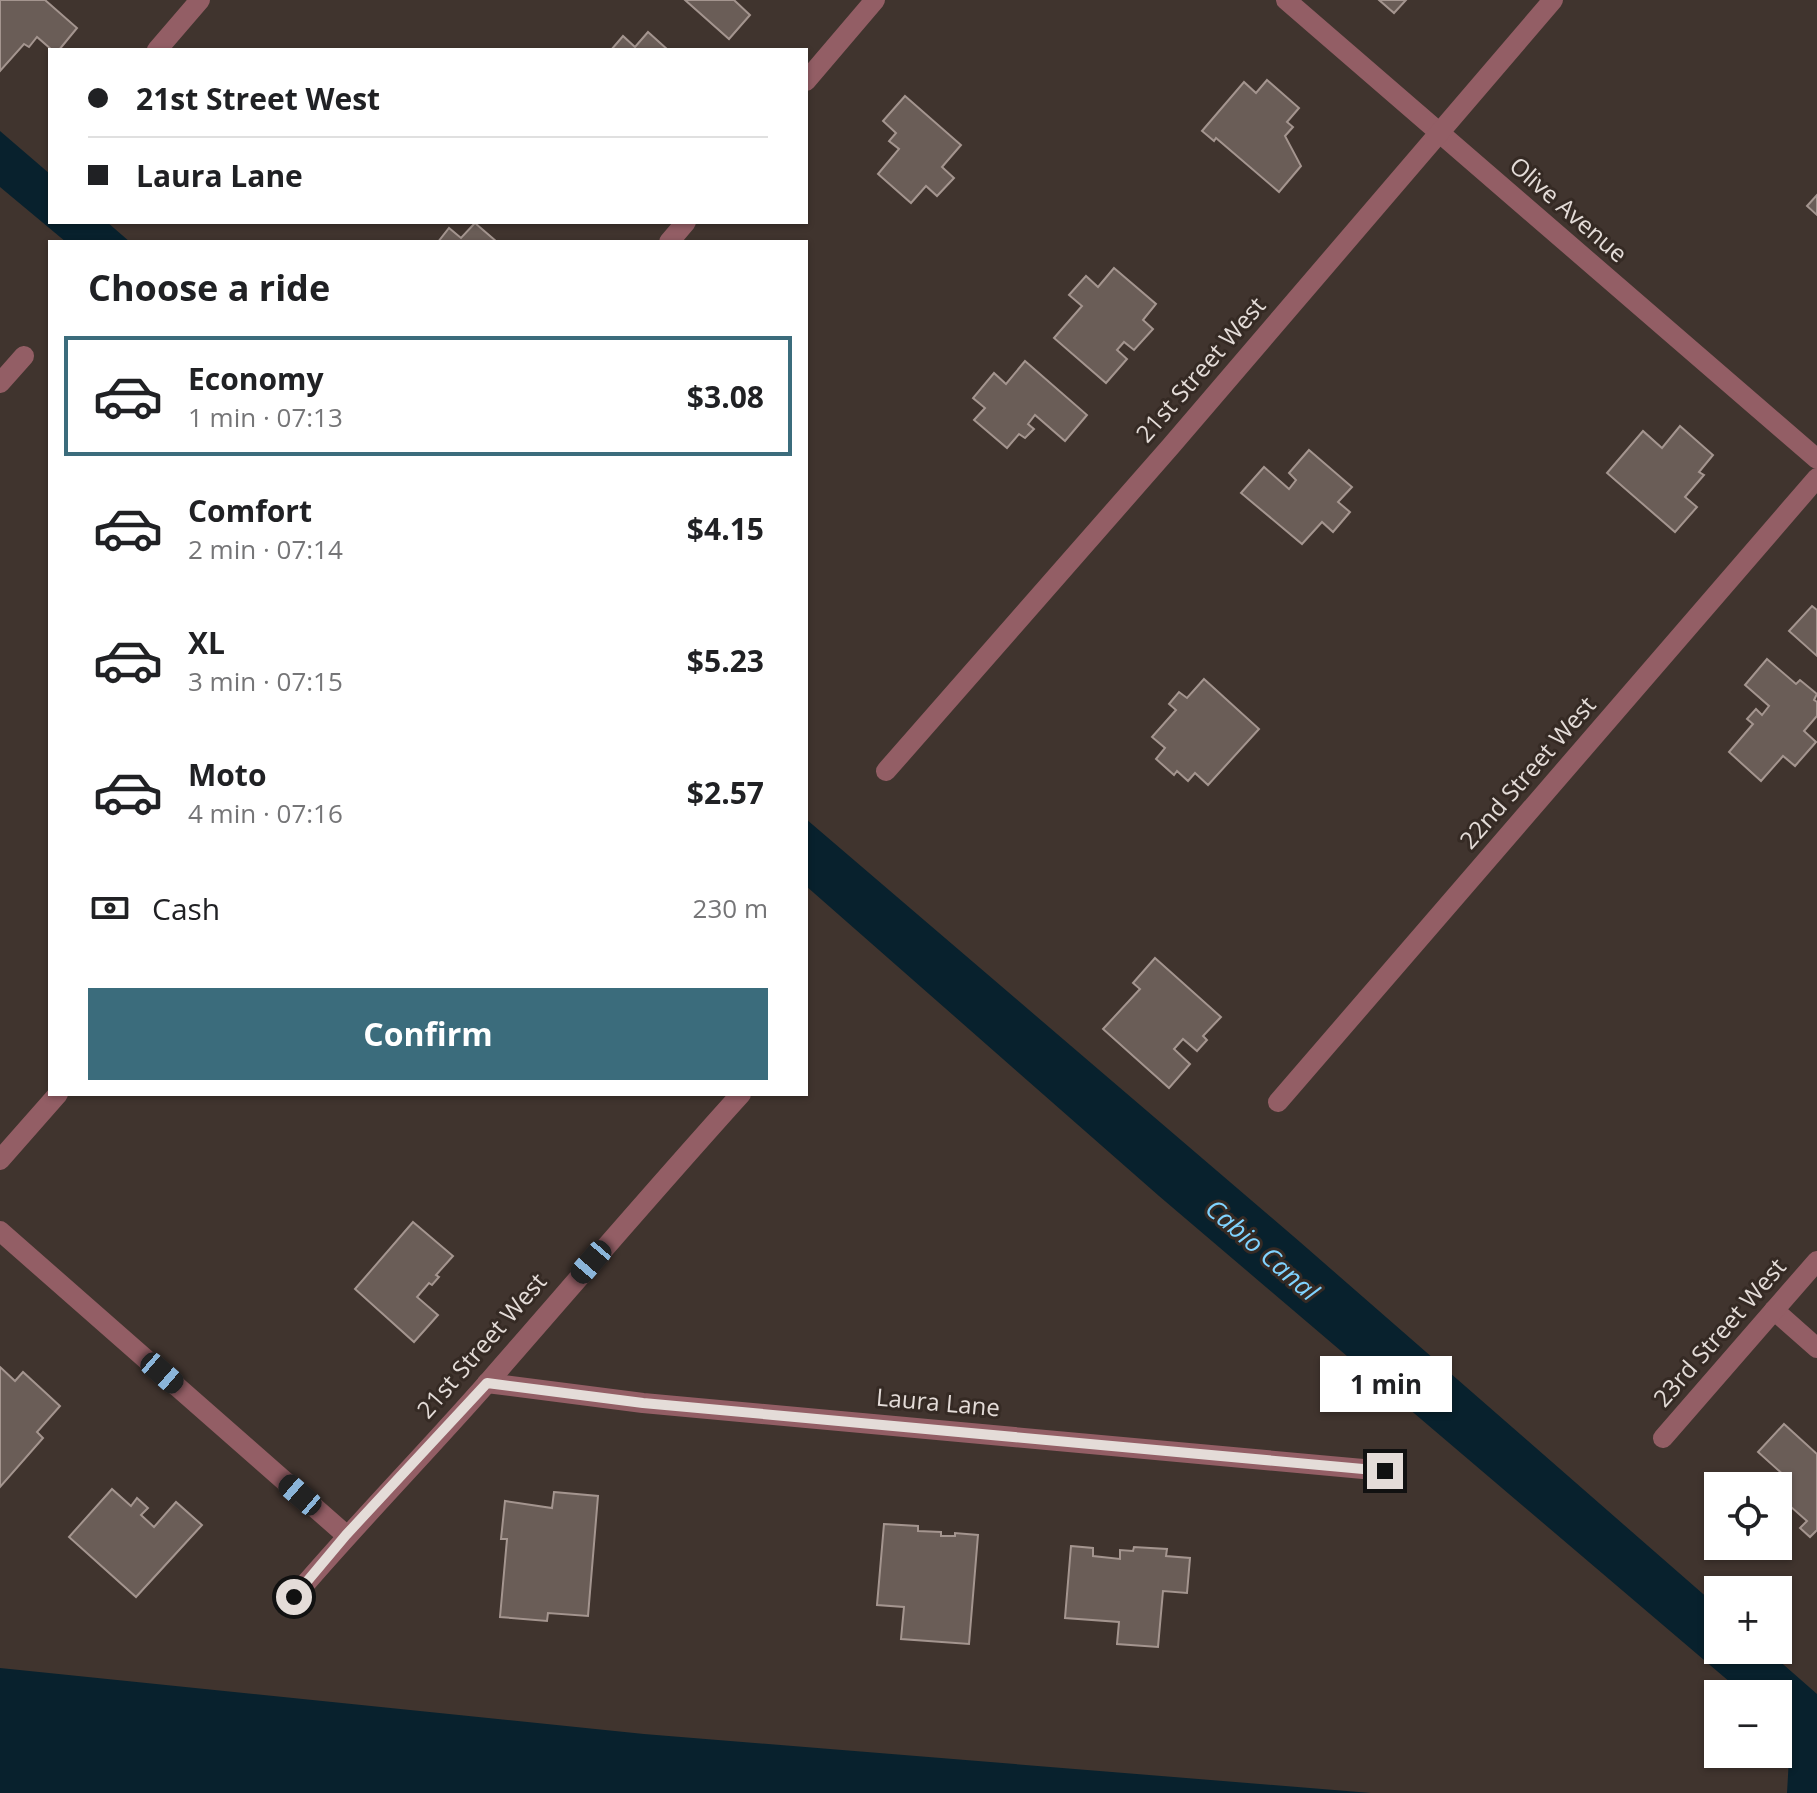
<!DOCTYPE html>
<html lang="en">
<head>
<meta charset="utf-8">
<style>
  :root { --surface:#fff; --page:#f6f6f6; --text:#202124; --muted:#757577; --line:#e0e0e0; --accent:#3b6c7c }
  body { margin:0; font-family:"Open Sans",sans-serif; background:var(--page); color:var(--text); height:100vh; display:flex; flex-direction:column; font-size:30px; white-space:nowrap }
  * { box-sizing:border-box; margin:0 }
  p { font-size:26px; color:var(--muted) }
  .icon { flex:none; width:44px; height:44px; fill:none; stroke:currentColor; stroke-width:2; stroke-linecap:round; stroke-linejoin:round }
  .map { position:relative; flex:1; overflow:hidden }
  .drawer { position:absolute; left:48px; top:240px; width:760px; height:856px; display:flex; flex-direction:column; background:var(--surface); border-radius:0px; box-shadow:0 2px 6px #0004 }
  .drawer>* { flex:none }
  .banner { position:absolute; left:48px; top:48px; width:760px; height:176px; border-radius:0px; box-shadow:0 2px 6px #0004; display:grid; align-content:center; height:176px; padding:0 40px; background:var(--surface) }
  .controls { position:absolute; left:1704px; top:1472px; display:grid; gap:16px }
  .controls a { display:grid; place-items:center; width:88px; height:88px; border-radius:0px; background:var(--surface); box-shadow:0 2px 6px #0004; font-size:40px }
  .end { position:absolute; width:36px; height:36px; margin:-18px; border:10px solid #e4dcd8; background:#111; box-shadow:0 0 0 4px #111 }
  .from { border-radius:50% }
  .bubble { position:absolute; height:56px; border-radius:0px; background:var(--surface); box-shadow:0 2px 6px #0004; font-size:26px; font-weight:700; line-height:56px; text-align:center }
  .car { position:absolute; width:24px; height:48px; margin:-24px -12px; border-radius:10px; box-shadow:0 0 6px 2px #0007; background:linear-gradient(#222 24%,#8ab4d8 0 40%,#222 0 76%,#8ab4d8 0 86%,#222 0) }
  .banner b { display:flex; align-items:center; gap:28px; height:76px; font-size:30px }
  .banner b+b { border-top:2px solid var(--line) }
  .banner i { width:20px; height:20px; background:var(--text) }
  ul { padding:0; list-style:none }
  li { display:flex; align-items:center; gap:24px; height:120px; margin:0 16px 12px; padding:0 24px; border:4px solid transparent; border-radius:0px }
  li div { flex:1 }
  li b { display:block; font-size:30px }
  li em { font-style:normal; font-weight:700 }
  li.current { border-color:var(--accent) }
  li>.icon { width:72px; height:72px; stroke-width:1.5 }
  h2 { padding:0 40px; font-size:36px; line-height:96px }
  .pay { display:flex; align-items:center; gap:20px; height:88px; padding:0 40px; font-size:30px }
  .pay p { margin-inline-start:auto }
  .button { display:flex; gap:16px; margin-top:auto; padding:16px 40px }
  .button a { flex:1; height:92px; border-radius:0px; background:var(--accent); color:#fff; font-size:32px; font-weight:700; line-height:92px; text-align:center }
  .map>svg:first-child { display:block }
  .water { fill:#08212d }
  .building { fill:#6a5d57; stroke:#a4958f; stroke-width:2 }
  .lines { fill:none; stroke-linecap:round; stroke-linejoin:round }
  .minor { stroke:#935e65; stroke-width:20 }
  .route { stroke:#e4dcd8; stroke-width:10 }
  .labels { text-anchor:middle; stroke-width:6; stroke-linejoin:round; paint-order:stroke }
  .street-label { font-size:24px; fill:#e4dcd8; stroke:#352a24 }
  .water-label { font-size:26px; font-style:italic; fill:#80d3ff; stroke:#352a24 }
</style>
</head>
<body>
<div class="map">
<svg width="1817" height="1793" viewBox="0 0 1817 1793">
  <rect width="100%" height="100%" fill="#40342e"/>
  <g class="water">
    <polygon points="0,131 50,174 50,222 107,222 130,242 66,242 0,187"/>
    <polygon points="806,819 1300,1242 1718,1607 1718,1650 1767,1650 1817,1694 1817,1793 1787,1793 1789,1758 1778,1738 1778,1694 1744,1694 1159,1196 806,886"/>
    <polygon points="0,1668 644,1734 1371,1793 0,1793"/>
  </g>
  <g class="building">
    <polygon points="0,0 45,0 77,28 59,50 52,50 37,37 29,47 24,44 0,71"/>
    <polygon points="685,0 734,0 750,15 729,39"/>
    <polygon points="1379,0 1406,0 1394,13"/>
    <polygon points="648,32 668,50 611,50 623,36 635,47"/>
    <polygon points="1267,80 1299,108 1287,122 1293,127 1285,136 1301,166 1279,192 1216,138 1214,141 1202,131 1244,82 1256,93"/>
    <polygon points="905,96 961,145 942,167 954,178 937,196 926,186 911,203 878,174 899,149 889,141 896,133 883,121"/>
    <polygon points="1817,195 1817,215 1807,206"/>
    <polygon points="475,223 497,242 438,242 449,228 461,238"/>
    <polygon points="1114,268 1156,304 1143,320 1153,329 1134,350 1124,342 1117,350 1127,359 1106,383 1054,338 1082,306 1069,295 1086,276 1098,287"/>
    <polygon points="1025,361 1087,415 1065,441 1035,415 1028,424 1034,429 1025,438 1019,434 1007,448 974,420 985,408 973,398 994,373 1006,384"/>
    <polygon points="1680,426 1713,455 1699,472 1704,475 1685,497 1697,507 1675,532 1607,473 1643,431 1662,448"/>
    <polygon points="1309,450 1352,487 1338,502 1350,512 1333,532 1322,522 1302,544 1241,493 1264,467 1289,489 1296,480 1289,473"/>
    <polygon points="1812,606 1817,610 1817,656 1789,631"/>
    <polygon points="1767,659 1796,684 1800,680 1817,694 1814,700 1817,702 1817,716 1804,731 1816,742 1795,766 1783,756 1761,781 1729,752 1753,724 1747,719 1756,709 1762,715 1769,706 1745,685"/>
    <polygon points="1204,679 1259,729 1208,785 1195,773 1188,781 1177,771 1174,775 1156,759 1165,748 1152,737 1176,710 1169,704 1179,692 1187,698"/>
    <polygon points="1155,958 1221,1017 1203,1036 1207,1040 1197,1051 1183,1039 1174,1049 1190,1064 1169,1088 1103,1029 1140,989 1133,983"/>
    <polygon points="413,1222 453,1256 436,1275 439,1277 432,1285 429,1283 417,1297 438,1315 414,1342 355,1289"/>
    <polygon points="0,1367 15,1381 23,1372 60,1406 37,1432 43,1438 0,1487"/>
    <polygon points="1784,1424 1817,1454 1817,1530 1810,1537 1800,1528 1807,1521 1790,1506 1783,1513 1778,1509 1778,1487 1787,1478 1758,1452"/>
    <polygon points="112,1489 131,1506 137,1498 148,1508 141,1515 154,1527 176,1502 202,1525 136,1597 69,1537"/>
    <polygon points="554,1492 598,1496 588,1616 548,1613 547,1621 500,1617 507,1539 501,1539 505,1501 552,1508"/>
    <polygon points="884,1524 918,1526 918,1531 941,1532 941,1536 955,1536 955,1533 978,1535 969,1644 901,1639 904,1607 877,1605"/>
    <polygon points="1071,1546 1093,1548 1093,1556 1120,1559 1120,1550 1133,1551 1134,1547 1167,1549 1166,1556 1190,1558 1187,1593 1163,1591 1158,1647 1117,1644 1119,1622 1065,1618"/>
  </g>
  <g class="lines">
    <g class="minor">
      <polyline points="1286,0 1817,459"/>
      <polyline points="157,50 200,0"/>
      <polyline points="806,81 875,0"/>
      <polyline points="669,242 686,222"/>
      <polyline points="0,383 24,356"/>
      <polyline points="886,771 1171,446 1553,0"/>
      <polyline points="1278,1102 1817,478"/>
      <polyline points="0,1160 58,1094"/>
      <polyline points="0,1231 346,1535"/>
      <polyline points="1774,1310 1817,1348"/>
      <polyline points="487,1383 643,1403 1385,1471"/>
      <polyline points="1663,1438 1817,1261"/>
      <path d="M294 1597C357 1523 425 1454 489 1381 573 1285 656 1188 741 1094"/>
    </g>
  </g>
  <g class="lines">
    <polyline class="route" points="294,1597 346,1535 487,1383 643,1403 1385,1471"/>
  </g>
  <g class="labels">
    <g class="street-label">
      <text transform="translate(1568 210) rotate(41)" y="8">Olive Avenue</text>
      <text transform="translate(1201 370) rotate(-49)" y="8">21st Street West</text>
      <text transform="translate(1528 773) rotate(-49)" y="8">22nd Street West</text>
      <text transform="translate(1720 1333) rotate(-49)" y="8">23rd Street West</text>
      <text transform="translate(482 1346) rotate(-49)" y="8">21st Street West</text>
      <text transform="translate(938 1403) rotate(5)" y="8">Laura Lane</text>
    </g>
    <g class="water-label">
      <text transform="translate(1262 1250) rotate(41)" y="9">Cabio Canal</text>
    </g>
  </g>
</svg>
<div class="controls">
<a><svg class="icon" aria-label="locate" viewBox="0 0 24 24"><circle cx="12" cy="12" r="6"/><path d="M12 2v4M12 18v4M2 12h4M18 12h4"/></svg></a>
<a>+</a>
<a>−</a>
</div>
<i class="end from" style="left:294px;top:1597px"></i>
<i class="end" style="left:1385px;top:1471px"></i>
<div class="bubble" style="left:1320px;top:1356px;width:132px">1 min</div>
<i class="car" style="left:591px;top:1262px;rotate:221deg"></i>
<i class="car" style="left:162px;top:1373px;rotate:131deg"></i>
<i class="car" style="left:300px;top:1495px;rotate:311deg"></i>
<div class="banner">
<b><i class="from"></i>21st Street West</b>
<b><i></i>Laura Lane</b>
</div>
<section class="drawer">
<h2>Choose a ride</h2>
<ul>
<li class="current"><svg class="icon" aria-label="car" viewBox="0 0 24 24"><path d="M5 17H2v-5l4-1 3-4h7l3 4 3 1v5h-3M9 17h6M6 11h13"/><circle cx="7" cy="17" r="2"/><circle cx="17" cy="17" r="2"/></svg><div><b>Economy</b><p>1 min · 07:13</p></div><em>$3.08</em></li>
<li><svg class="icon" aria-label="car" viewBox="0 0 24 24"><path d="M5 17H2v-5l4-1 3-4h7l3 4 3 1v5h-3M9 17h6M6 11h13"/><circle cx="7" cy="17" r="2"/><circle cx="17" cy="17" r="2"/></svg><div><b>Comfort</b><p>2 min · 07:14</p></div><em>$4.15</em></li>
<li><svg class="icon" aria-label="car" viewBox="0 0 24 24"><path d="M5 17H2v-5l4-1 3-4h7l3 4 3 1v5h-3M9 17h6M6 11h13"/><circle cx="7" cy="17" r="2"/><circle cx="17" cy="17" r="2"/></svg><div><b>XL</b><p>3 min · 07:15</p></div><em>$5.23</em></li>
<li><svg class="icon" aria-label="car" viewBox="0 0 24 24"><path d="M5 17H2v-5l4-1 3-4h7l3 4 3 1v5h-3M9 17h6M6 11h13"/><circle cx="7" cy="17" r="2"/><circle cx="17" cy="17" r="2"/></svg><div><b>Moto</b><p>4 min · 07:16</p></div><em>$2.57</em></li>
</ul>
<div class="pay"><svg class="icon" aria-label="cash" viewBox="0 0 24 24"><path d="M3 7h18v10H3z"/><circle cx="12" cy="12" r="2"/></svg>Cash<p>230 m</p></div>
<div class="button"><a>Confirm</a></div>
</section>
</div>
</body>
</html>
